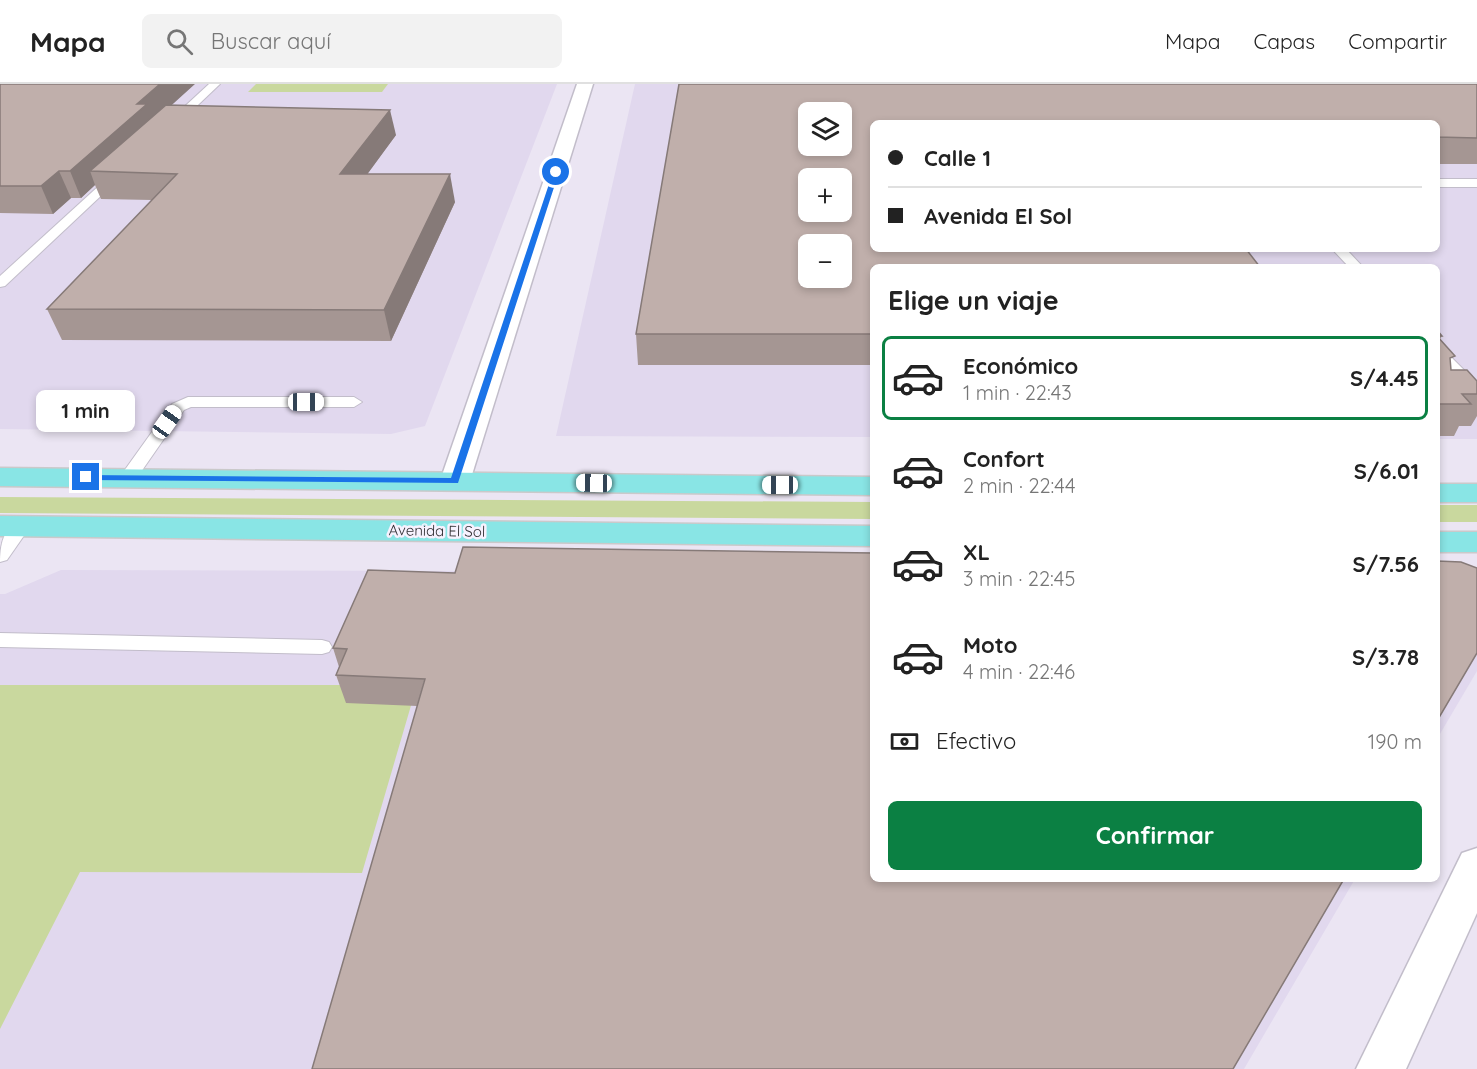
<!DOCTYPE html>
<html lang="es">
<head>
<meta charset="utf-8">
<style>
  :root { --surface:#fff; --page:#f2f2f2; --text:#222; --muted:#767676; --line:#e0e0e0; --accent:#0b8043 }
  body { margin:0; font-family:Quicksand,sans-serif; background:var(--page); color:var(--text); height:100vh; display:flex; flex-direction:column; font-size:22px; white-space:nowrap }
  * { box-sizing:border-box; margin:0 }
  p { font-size:20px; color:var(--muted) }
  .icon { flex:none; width:33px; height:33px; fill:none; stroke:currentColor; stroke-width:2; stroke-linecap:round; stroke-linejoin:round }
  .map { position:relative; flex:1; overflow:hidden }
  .drawer { position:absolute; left:870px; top:180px; width:570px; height:618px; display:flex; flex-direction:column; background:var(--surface); border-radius:9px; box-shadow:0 3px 9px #0003 }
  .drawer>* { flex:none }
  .guide { position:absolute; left:870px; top:36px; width:570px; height:132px; border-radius:9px; box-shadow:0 3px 9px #0003; display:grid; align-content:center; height:132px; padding:0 18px; background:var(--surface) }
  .buttons { position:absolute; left:798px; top:18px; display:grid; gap:12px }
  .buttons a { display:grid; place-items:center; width:54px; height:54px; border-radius:9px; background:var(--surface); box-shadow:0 3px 9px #0003; font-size:30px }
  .end { position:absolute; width:27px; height:27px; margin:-14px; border:8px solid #1a73e8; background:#fff; box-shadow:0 0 0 3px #fff }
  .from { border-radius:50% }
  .bubble { position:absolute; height:42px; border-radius:9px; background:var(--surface); box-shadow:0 3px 9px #0003; font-size:20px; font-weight:800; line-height:42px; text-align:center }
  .car { position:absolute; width:18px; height:36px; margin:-18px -9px; border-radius:8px; box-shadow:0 0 4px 2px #0007; background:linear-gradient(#fff 24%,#345 0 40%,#fff 0 76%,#345 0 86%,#fff 0) }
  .guide b { display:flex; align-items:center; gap:21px; height:57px; font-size:22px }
  .guide b+b { border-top:2px solid var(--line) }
  .guide i { width:15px; height:15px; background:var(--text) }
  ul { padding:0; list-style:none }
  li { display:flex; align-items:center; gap:18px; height:84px; margin:0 12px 9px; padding:0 6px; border:3px solid transparent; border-radius:9px }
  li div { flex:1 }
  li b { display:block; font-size:22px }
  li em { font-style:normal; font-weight:800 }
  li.active { border-color:var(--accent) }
  li>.icon { width:54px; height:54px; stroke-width:1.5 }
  h2 { padding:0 18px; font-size:27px; line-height:72px }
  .pay { display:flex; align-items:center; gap:15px; height:66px; padding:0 18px; font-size:22px }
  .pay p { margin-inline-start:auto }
  .cta { display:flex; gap:12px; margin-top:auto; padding:12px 18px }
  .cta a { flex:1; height:69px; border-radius:9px; background:var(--accent); color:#fff; font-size:24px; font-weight:800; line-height:69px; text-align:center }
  header { display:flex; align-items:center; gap:36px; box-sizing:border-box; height:84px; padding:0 30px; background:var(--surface); border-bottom:2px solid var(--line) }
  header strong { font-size:28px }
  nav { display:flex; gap:33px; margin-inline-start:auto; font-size:21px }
  .search { width:420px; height:54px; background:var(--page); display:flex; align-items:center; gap:15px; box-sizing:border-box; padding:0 21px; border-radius:9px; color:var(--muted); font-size:22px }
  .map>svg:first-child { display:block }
  .built { fill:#e1d8ee; fill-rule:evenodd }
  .green { fill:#c9d89e }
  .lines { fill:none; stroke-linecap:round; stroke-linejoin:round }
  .lane-casing { stroke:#c2bdca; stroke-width:2 }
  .street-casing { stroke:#c2bdca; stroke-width:3 }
  .primary-casing { stroke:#cac9ca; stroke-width:3 }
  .lane { fill:#fff; fill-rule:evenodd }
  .street { fill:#fff; fill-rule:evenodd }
  .primary { fill:#89e5e5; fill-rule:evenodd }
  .wall { fill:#a59693 }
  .shaded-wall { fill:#867a78 }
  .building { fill:#c0afab; stroke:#867a78; stroke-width:1.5; fill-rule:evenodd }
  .route { fill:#1a73e8 }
  .labels { text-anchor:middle; stroke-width:5; stroke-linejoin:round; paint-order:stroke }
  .street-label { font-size:15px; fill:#323035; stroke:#f7f2fe }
</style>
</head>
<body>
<header>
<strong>Mapa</strong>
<div class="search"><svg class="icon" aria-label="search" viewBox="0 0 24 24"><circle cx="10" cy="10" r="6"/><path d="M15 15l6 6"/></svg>Buscar aquí</div>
<nav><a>Mapa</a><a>Capas</a><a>Compartir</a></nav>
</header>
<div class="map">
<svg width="1477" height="985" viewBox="0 0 1477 985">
  <rect width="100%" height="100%" fill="#ebe5f3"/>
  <g class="built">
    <polygon points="0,0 557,0 425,342 391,350 0,345"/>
    <path d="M635 0H1477V355H1437V183H873V353L556 352ZM808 28H842V62H808ZM873 39H1437V165H873ZM808 94H842V128H808ZM808 160H842V194H808Z"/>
    <polygon points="61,486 464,487 873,795 1355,795 1244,985 0,985 0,510 5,510"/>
    <polygon points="1437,502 1477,502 1477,587 1437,655"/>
  </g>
  <g class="green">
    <polygon points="256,0 388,0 382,8 248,8"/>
    <polygon points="0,413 873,418 873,435 0,429"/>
    <rect x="1437" y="421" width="40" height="17"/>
    <polygon points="0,601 417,601 362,789 80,788 0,945"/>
  </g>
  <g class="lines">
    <g class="lane-casing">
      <g id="lane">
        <polygon points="209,0 220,0 178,40 170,40 170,36"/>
        <polygon points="117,88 121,89 121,93 5,202 0,203 0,192 113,89"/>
        <rect x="1437" y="95" width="40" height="8"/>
        <polygon points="1332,165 1346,165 1363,183 1349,183"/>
        <polygon points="1437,262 1442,264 1477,299 1477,313 1471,311 1437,276"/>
        <polygon points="188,313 354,313 362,318 354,323 191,323 184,326 134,398 122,398 119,394 172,320"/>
        <path d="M21 437 28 439 30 443 7 476 0 478C0 462 3 442 21 437Z"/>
        <polygon points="0,549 322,556 329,558 332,563 329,568 322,570 0,563"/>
      </g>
    </g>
    <g class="street-casing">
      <g id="street">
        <polygon points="577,0 593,0 470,397 466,403 455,406 444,403 440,397"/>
        <polygon points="1477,764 1477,829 1406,985 1356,985 1462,769"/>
      </g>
    </g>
    <g class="primary-casing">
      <g id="primary">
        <polygon points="0,384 873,393 873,411 0,402"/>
        <rect x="1437" y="400" width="40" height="18"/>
        <polygon points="0,432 873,442 873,462 0,452"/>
        <rect x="1437" y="448" width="40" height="20"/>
      </g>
    </g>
    <use href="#lane" class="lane"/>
    <use href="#street" class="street"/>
    <use href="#primary" class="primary"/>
  </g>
  <g class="wall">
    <polygon points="0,0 173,21 396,51 367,90 455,118 391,257 62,256 47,225 152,116 101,115 95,101 81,114 71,114 53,130 0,129"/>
    <polygon points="679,0 1477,0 1477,80 1437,80 1437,39 873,39 873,281 638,281 636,250"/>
    <polygon points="1437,246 1442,252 1440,255 1451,280 1451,286 1477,297 1477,332 1471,342 1459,342 1454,352 1437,352"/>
    <polygon points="455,489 417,622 346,619 336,591 339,583 333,564"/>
  </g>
  <g class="shaded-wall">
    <polygon points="160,0 195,0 153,38 90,87 95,101 81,114 70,87 137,20"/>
    <polygon points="390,26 396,51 347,118 340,90"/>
    <polygon points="59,87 71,114 53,130 41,102"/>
    <polygon points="450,90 455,118 391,257 384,226"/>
  </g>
  <g class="building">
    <polygon points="0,0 160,0 137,20 147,20 70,87 59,87 41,102 0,102"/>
    <path d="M679 0H1477V54L1437 53V39H873V165H1246L1260 183H873V250H636ZM808 28H842V62H808ZM808 94H842V128H808ZM808 160H842V194H808Z"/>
    <polygon points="166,21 390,26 340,90 450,90 384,226 47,225 177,90 90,87"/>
    <polygon points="1437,246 1442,252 1437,252"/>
    <polygon points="1437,252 1455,272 1450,274 1451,286 1467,286 1477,297 1477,310 1462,310 1471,320 1437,320"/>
    <polygon points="463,463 873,469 873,795 1344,795 1233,985 312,985 425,595 336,591 347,565 333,564 368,486 455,489"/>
    <polygon points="1437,477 1461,478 1477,484 1477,569 1437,637"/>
  </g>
  <polygon class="route" points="556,86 559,88 458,399 86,396 81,393 86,391 451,394 553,88"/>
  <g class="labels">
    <g class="street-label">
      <text transform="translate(437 447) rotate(1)" y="5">Avenida El Sol</text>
    </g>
  </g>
</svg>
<div class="buttons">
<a><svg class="icon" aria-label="layers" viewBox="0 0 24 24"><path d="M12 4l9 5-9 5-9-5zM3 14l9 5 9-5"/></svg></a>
<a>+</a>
<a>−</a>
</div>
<i class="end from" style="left:556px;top:88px"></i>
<i class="end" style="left:86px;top:393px"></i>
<div class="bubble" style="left:36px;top:306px;width:99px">1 min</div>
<i class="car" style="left:306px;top:318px;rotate:90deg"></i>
<i class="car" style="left:167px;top:338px;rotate:35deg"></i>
<i class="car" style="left:594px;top:399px;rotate:271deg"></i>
<i class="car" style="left:780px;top:401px;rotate:270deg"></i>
<div class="guide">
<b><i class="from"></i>Calle 1</b>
<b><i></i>Avenida El Sol</b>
</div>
<section class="drawer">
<h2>Elige un viaje</h2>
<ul>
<li class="active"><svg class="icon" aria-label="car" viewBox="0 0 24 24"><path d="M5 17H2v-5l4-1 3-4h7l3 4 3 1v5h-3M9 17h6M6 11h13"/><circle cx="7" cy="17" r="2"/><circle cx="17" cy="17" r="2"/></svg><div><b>Económico</b><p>1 min · 22:43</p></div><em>S/4.45</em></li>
<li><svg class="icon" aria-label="car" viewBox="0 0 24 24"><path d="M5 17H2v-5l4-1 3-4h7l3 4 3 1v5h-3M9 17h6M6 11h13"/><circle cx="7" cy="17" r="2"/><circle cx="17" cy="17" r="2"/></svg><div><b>Confort</b><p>2 min · 22:44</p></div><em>S/6.01</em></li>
<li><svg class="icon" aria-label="car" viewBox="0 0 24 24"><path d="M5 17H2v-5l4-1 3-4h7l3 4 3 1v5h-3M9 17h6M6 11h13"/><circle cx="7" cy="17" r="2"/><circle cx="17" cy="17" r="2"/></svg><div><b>XL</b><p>3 min · 22:45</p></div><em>S/7.56</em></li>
<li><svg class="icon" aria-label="car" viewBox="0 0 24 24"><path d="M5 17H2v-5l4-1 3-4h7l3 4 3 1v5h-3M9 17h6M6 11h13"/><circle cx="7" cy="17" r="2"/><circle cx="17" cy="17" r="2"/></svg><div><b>Moto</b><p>4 min · 22:46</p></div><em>S/3.78</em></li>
</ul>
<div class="pay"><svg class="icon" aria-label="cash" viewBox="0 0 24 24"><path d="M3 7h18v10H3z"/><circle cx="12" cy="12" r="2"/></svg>Efectivo<p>190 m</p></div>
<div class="cta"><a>Confirmar</a></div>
</section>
</div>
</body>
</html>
